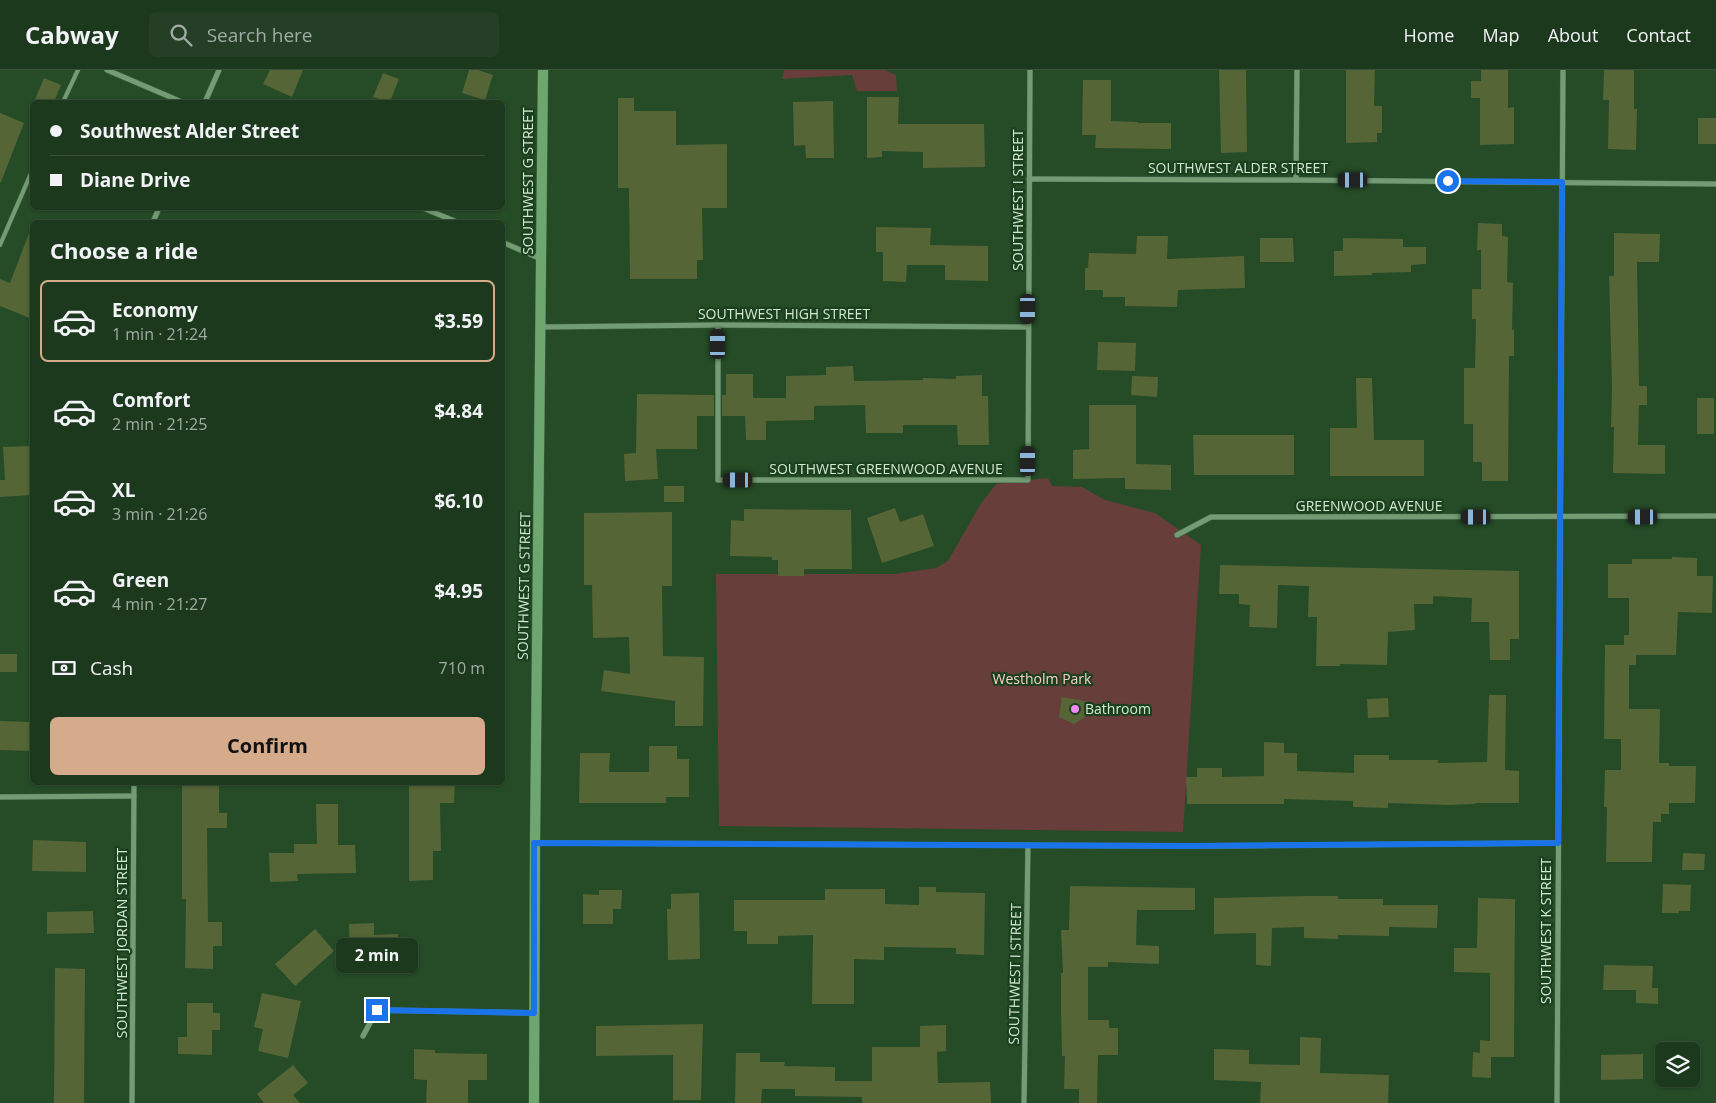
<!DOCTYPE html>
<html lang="en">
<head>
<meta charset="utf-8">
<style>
  :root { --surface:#1c381d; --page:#253f26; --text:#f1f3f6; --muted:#a0aca4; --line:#3a523b; --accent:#d6ab8b }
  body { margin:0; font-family:"Open Sans",sans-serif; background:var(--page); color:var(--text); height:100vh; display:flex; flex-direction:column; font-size:19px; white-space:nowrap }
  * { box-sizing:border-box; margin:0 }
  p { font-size:16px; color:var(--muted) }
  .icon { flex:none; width:28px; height:28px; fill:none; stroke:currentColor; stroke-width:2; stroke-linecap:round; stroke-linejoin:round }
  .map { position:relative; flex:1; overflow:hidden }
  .sheet { position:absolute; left:30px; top:150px; width:475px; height:565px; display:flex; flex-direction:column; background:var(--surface); border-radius:8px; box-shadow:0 1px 4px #0004,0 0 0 1px var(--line) }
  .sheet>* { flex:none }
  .banner { position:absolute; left:30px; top:30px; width:475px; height:110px; border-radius:8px; box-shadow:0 1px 4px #0004,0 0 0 1px var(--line); display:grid; align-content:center; height:110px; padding:0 20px; background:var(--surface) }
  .buttons { position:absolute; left:1655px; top:972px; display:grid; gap:10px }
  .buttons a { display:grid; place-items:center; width:45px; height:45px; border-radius:8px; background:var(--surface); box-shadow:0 1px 4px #0004,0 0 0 1px var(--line); font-size:25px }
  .end { position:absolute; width:22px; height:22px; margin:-11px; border:6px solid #1a73e8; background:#fff; box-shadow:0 0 0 2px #fff }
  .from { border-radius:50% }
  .bubble { position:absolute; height:35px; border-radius:8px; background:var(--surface); box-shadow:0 1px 4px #0004,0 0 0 1px var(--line); font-size:16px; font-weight:700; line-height:35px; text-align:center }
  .car { position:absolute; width:15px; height:30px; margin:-15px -8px; border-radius:6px; box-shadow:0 0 4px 1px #0007; background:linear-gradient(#222 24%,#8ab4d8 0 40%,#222 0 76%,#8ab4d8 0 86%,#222 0) }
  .banner b { display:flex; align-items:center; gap:18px; height:48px; font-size:19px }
  .banner b+b { border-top:1px solid var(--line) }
  .banner i { width:12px; height:12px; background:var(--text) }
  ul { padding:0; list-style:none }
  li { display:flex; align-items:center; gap:15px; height:82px; margin:0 10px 8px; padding:0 10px; border:2px solid transparent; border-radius:8px }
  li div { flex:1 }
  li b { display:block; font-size:19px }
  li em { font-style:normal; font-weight:700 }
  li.current { border-color:var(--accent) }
  li>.icon { width:45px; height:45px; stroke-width:1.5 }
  h2 { padding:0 20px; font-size:22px; line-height:60px }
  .pay { display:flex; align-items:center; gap:12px; height:55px; padding:0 20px; font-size:19px }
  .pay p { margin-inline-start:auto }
  .cta { display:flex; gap:10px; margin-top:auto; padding:10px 20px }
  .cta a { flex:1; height:58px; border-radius:8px; background:var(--accent); color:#111; font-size:20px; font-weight:700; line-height:58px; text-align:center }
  header { display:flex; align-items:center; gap:30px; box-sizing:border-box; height:70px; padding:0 25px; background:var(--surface); border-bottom:1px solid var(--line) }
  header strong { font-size:24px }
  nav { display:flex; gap:28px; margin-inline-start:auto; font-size:18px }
  .search { width:350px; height:45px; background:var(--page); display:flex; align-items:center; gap:12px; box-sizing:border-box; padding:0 18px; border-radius:8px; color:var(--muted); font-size:19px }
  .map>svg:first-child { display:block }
  .green { fill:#683e3b }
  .building { fill:#556536 }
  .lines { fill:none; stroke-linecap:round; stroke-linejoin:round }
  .lane-casing { stroke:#466748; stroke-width:5 }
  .street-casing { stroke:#466748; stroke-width:6 }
  .secondary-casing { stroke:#466748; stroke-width:11 }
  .lane { stroke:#749c74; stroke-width:4 }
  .street { stroke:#749c74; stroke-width:5 }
  .secondary { stroke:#6da66f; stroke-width:10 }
  .route { stroke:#1a73e8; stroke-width:6 }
  .poi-dot { fill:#ef8bf6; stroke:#1b401d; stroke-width:2 }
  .labels { text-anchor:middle; stroke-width:4.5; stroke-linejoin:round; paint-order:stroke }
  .street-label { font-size:14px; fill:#d3e8d3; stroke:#1b401d }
  .park-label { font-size:14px; fill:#facec9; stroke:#1b401d }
  .poi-label { font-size:14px; fill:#d3e8d3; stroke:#1b401d; text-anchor:start }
</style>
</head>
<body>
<header>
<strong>Cabway</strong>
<div class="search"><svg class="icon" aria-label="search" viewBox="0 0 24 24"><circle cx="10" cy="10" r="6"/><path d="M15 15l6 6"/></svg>Search here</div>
<nav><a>Home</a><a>Map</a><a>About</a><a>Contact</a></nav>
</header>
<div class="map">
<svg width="1716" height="1033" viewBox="0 0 1716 1033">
  <rect width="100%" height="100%" fill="#254b27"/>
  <g class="green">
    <polygon points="784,0 885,0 896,5 897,21 857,21 852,5 782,9"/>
    <polygon points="1048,408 1052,416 1082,417 1105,430 1155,443 1201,475 1183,762 719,756 716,504 894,504 936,498 948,491 980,435 996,414"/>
  </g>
  <g class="building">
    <polygon points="270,0 303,0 292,27 263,14"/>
    <polygon points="469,0 478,0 493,5 485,30 462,23"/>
    <polygon points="1219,0 1246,0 1247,82 1221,83"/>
    <polygon points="1346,0 1375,0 1374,36 1382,36 1382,63 1377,63 1377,72 1346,73"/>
    <polygon points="1481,0 1508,0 1508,38 1514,37 1514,74 1480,75 1480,28 1471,28 1471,11 1481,11"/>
    <polygon points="1604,0 1634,0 1634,39 1637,39 1636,80 1608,79 1609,30 1603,30"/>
    <polygon points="383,3 399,9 390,32 373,27"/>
    <polygon points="44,8 61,15 54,32 34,32"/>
    <polygon points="1083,10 1111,10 1111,51 1138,52 1138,53 1171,53 1171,79 1095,78 1096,65 1082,65"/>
    <polygon points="867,27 899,27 898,54 984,54 985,97 923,98 923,82 882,81 882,87 867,88"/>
    <polygon points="618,28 634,28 634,41 676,41 676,75 727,74 727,138 702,138 703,190 697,190 697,209 630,209 629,118 618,118"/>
    <polygon points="833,31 834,88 806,88 805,75 794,76 793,32"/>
    <polygon points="0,43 24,53 1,112 0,112"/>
    <rect x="1698" y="48" width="18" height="26"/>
    <polygon points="1478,153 1502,154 1502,166 1508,167 1507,212 1513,213 1512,260 1514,260 1514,286 1509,286 1508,411 1482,411 1482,392 1473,392 1473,354 1464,354 1464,298 1475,298 1476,249 1472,249 1472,219 1481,219 1481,180 1477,180"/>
    <polygon points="876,157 931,158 930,175 988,176 988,211 945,210 945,195 907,195 906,212 883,211 883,182 876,182"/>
    <polygon points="31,158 32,158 32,249 0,236 0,209 10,213"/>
    <polygon points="1614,163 1660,164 1659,192 1637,192 1639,316 1647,316 1647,335 1639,335 1638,375 1665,375 1665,404 1613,403 1614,357 1611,357 1612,316 1609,206 1614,206"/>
    <polygon points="1137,166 1168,166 1167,189 1244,186 1245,218 1178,220 1177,237 1125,236 1125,227 1103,227 1103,220 1085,220 1085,198 1088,198 1089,183 1136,184"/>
    <polygon points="1260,168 1293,168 1294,192 1260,192"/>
    <polygon points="1343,168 1403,169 1403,177 1426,177 1426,194 1411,195 1411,202 1372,203 1372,205 1334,206 1334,181 1343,181"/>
    <polygon points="1098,272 1136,273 1135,301 1097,300"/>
    <polygon points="853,296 854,311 923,310 923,308 956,309 956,306 982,305 982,326 988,326 989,375 958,375 957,355 903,355 903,363 866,363 865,335 814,336 814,350 766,351 766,370 746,370 745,346 722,346 722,325 726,325 726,304 753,304 753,328 786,328 786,306 826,305 826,297"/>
    <polygon points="1132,306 1158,307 1157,327 1131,325"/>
    <polygon points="1356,308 1372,308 1374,370 1424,370 1424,406 1330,406 1330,358 1357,358"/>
    <polygon points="637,324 714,325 714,346 697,346 697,379 656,379 658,409 625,411 624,384 636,383"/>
    <rect x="1697" y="328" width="17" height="36"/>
    <polygon points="1089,335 1136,335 1136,394 1171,395 1171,420 1125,419 1125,408 1073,409 1073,380 1089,379"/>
    <polygon points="1193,365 1294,365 1294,405 1194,405"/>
    <polygon points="32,376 32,425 0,427 0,410 5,410 3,377"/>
    <rect x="664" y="416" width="20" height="16"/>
    <polygon points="895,438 900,452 923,444 934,476 882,493 867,448"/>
    <polygon points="744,439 851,440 852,499 804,499 804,506 778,506 778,490 772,490 772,487 730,486 731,450 744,451"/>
    <polygon points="672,442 672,516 662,516 663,586 704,587 703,656 675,656 675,631 601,621 604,600 630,604 629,567 593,568 592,515 584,515 584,443"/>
    <polygon points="1672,487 1697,488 1697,506 1713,506 1712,543 1678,542 1676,585 1636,585 1636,595 1629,595 1629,639 1660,639 1659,693 1669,693 1669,696 1696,696 1695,733 1669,733 1669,744 1661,744 1661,752 1653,752 1652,792 1606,792 1607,737 1604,737 1605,700 1621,700 1621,669 1604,669 1605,575 1624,575 1624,565 1629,565 1629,528 1608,528 1608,494 1632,494 1632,489 1672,489"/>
    <polygon points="1220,495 1519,501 1519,569 1510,569 1510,590 1490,590 1489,552 1471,552 1472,528 1433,526 1433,534 1414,534 1415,560 1388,562 1387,595 1340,594 1340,596 1316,596 1317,547 1308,547 1309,516 1278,515 1277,558 1249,557 1250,535 1239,534 1239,524 1219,524"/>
    <rect x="0" y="584" width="17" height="18"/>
    <polygon points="1489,625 1506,625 1505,700 1519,701 1519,733 1475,733 1475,734 1448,735 1388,733 1388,738 1353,737 1353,731 1284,729 1284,734 1187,734 1186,707 1197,707 1197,698 1222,698 1222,707 1264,706 1264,672 1284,673 1284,683 1297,683 1297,701 1354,703 1354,685 1389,685 1389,690 1438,690 1438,693 1487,692"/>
    <polygon points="1062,627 1090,632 1088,645 1074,654 1059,647"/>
    <polygon points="1388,628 1389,647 1368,648 1367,629"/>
    <polygon points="0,651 32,652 32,681 0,680"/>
    <polygon points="649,676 677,676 677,689 689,689 689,727 666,727 666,733 579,733 580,683 610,683 609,702 649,702"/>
    <polygon points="182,712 219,712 219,743 227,743 227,758 207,758 208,852 222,852 222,876 213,876 213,899 185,898 186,829 182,829"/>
    <polygon points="409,712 455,712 454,733 440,733 441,781 433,781 433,810 409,811"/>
    <polygon points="316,734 338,734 338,775 355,775 356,803 297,804 298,811 270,812 269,783 294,783 294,774 317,774"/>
    <polygon points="33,770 86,772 86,802 32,801"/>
    <polygon points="1683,783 1705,784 1704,800 1682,800"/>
    <polygon points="1663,814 1691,815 1690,841 1679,841 1679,843 1662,843"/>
    <polygon points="1070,816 1195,818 1195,840 1137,840 1136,875 1159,876 1159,894 1108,892 1108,897 1088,897 1088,950 1109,950 1109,958 1118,958 1118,985 1098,985 1097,1033 1079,1033 1079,1019 1064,1019 1065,986 1062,986 1061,940 1061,903 1063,903 1061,860 1069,860"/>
    <polygon points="919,817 936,817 936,822 985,823 984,885 956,884 956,878 884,877 884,890 854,889 854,934 812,934 813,865 778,866 778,874 747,874 747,861 734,861 734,830 825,830 825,819 885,819 885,834 919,835"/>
    <polygon points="599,820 622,820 621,839 613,839 613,854 583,854 583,824 599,825"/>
    <polygon points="699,823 700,889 668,890 667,839 671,839 671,824"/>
    <polygon points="1305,826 1338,826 1338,829 1383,829 1383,835 1438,835 1437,858 1389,857 1389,866 1338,865 1338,869 1304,868 1304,857 1272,858 1271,896 1256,895 1256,863 1214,864 1214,828"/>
    <polygon points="1478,828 1515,829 1514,987 1491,987 1491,1008 1472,1007 1473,982 1480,983 1480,970 1490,971 1490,903 1454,902 1454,878 1477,878"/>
    <polygon points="93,841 94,863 47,864 47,842"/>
    <polygon points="374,853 374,865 398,864 398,890 350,891 349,854"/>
    <polygon points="315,859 334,881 295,916 275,894"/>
    <polygon points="1604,895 1653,896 1652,918 1658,918 1658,934 1636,933 1636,920 1603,920"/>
    <polygon points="55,898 85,899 84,1033 54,1033"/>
    <polygon points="262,923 301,931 288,988 258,981 263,959 254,957"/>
    <polygon points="187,933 213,933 213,943 220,943 220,960 212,960 212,985 178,984 178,967 187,967"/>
    <polygon points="703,954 701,1030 673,1030 673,985 596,986 596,956"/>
    <polygon points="946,955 946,981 937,982 938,1013 990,1012 991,1033 862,1033 862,1027 795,1026 795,1019 762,1019 761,1033 735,1033 736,983 760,983 760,992 785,992 784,996 835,997 835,1011 872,1011 872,977 920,977 920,956"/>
    <polygon points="1300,967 1321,968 1320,1003 1389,1005 1388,1033 1260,1033 1261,1012 1214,1010 1214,979 1249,980 1249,994 1300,995"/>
    <polygon points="414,979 435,980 435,983 487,984 487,1010 468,1010 468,1033 426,1033 427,1010 414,1009"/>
    <polygon points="1643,984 1643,1009 1601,1010 1601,985"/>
    <polygon points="293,995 308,1013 293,1025 300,1033 264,1033 257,1024"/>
  </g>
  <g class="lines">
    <g class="lane-casing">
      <g id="lane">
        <polyline points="63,32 78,0"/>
        <polyline points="0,175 32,101"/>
      </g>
    </g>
    <g class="street-casing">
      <g id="street">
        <polyline points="107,0 182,32"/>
        <polyline points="205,32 219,0"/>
        <polyline points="1029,109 1296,110 1716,114"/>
        <polyline points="1296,110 1297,0"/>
        <polyline points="423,138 457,152"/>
        <polyline points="153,152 159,138"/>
        <polyline points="502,172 541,189"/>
        <polyline points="718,255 718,410 1028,410 1030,0"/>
        <polyline points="541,257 718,255 1028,257"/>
        <polyline points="1177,465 1211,447 1716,446"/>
        <polyline points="0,727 134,726"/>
        <polyline points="535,773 1205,776 1558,773"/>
        <polyline points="363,966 377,940 534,943"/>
        <polyline points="132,1033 134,712"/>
        <polyline points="1024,1033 1028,775"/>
        <polyline points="1557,1033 1563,0"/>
      </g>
    </g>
    <g class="secondary-casing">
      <polyline id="secondary" points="534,1033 535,773 543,0"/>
    </g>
    <use href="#lane" class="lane"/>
    <use href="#street" class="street"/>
    <use href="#secondary" class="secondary"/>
  </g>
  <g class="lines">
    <polyline class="route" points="377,940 534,943 534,773 1186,776 1558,773 1562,112 1448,111"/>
  </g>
  <circle class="poi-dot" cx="1075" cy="639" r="5"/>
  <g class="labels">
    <g class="street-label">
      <text x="1238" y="103">SOUTHWEST ALDER STREET</text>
      <text transform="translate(528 111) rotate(-90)" y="5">SOUTHWEST G STREET</text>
      <text transform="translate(1018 130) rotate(-90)" y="5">SOUTHWEST I STREET</text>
      <text x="784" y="249">SOUTHWEST HIGH STREET</text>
      <text x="886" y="404">SOUTHWEST GREENWOOD AVENUE</text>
      <text x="1369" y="441">GREENWOOD AVENUE</text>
      <text transform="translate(524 516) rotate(-89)" y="5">SOUTHWEST G STREET</text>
      <text transform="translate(1546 861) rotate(-90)" y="5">SOUTHWEST K STREET</text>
      <text transform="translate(122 873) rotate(-90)" y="5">SOUTHWEST JORDAN STREET</text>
      <text transform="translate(1015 904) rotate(-89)" y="5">SOUTHWEST I STREET</text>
    </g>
    <g class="park-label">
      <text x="1042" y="614">Westholm Park</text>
    </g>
    <g class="poi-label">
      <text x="1085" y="644">Bathroom</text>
    </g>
  </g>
</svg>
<div class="buttons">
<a><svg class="icon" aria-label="layers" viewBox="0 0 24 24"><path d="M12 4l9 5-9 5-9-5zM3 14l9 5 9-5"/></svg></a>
</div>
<i class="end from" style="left:1448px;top:111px"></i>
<i class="end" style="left:377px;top:940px"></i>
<div class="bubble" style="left:336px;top:868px;width:82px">2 min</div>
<i class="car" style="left:1353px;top:110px;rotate:270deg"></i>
<i class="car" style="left:1028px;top:239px;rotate:180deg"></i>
<i class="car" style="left:718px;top:274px;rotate:0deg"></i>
<i class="car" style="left:1028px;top:391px;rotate:0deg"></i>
<i class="car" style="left:738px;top:410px;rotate:270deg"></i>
<i class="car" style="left:1476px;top:447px;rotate:270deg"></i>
<i class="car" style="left:1643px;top:447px;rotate:270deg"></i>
<div class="banner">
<b><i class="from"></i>Southwest Alder Street</b>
<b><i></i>Diane Drive</b>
</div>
<section class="sheet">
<h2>Choose a ride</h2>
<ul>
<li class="current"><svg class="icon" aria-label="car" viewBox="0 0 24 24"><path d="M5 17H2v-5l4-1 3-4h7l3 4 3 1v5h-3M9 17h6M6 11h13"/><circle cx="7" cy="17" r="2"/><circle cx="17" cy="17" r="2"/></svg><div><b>Economy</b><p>1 min · 21:24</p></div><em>$3.59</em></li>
<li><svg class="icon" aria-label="car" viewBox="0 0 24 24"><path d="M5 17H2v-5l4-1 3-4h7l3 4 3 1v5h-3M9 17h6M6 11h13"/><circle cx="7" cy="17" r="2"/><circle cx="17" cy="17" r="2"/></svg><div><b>Comfort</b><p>2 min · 21:25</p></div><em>$4.84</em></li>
<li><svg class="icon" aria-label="car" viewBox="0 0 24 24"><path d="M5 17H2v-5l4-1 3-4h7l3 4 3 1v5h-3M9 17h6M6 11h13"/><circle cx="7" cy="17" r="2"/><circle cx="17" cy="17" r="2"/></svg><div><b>XL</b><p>3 min · 21:26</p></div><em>$6.10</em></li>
<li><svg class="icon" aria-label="car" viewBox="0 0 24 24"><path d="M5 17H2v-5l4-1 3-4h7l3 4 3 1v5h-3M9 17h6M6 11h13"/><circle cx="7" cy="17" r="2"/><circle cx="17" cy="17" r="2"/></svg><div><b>Green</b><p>4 min · 21:27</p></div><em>$4.95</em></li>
</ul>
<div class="pay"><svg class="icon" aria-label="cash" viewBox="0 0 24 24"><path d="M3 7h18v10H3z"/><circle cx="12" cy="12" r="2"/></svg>Cash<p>710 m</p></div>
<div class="cta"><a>Confirm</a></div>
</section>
</div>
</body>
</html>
